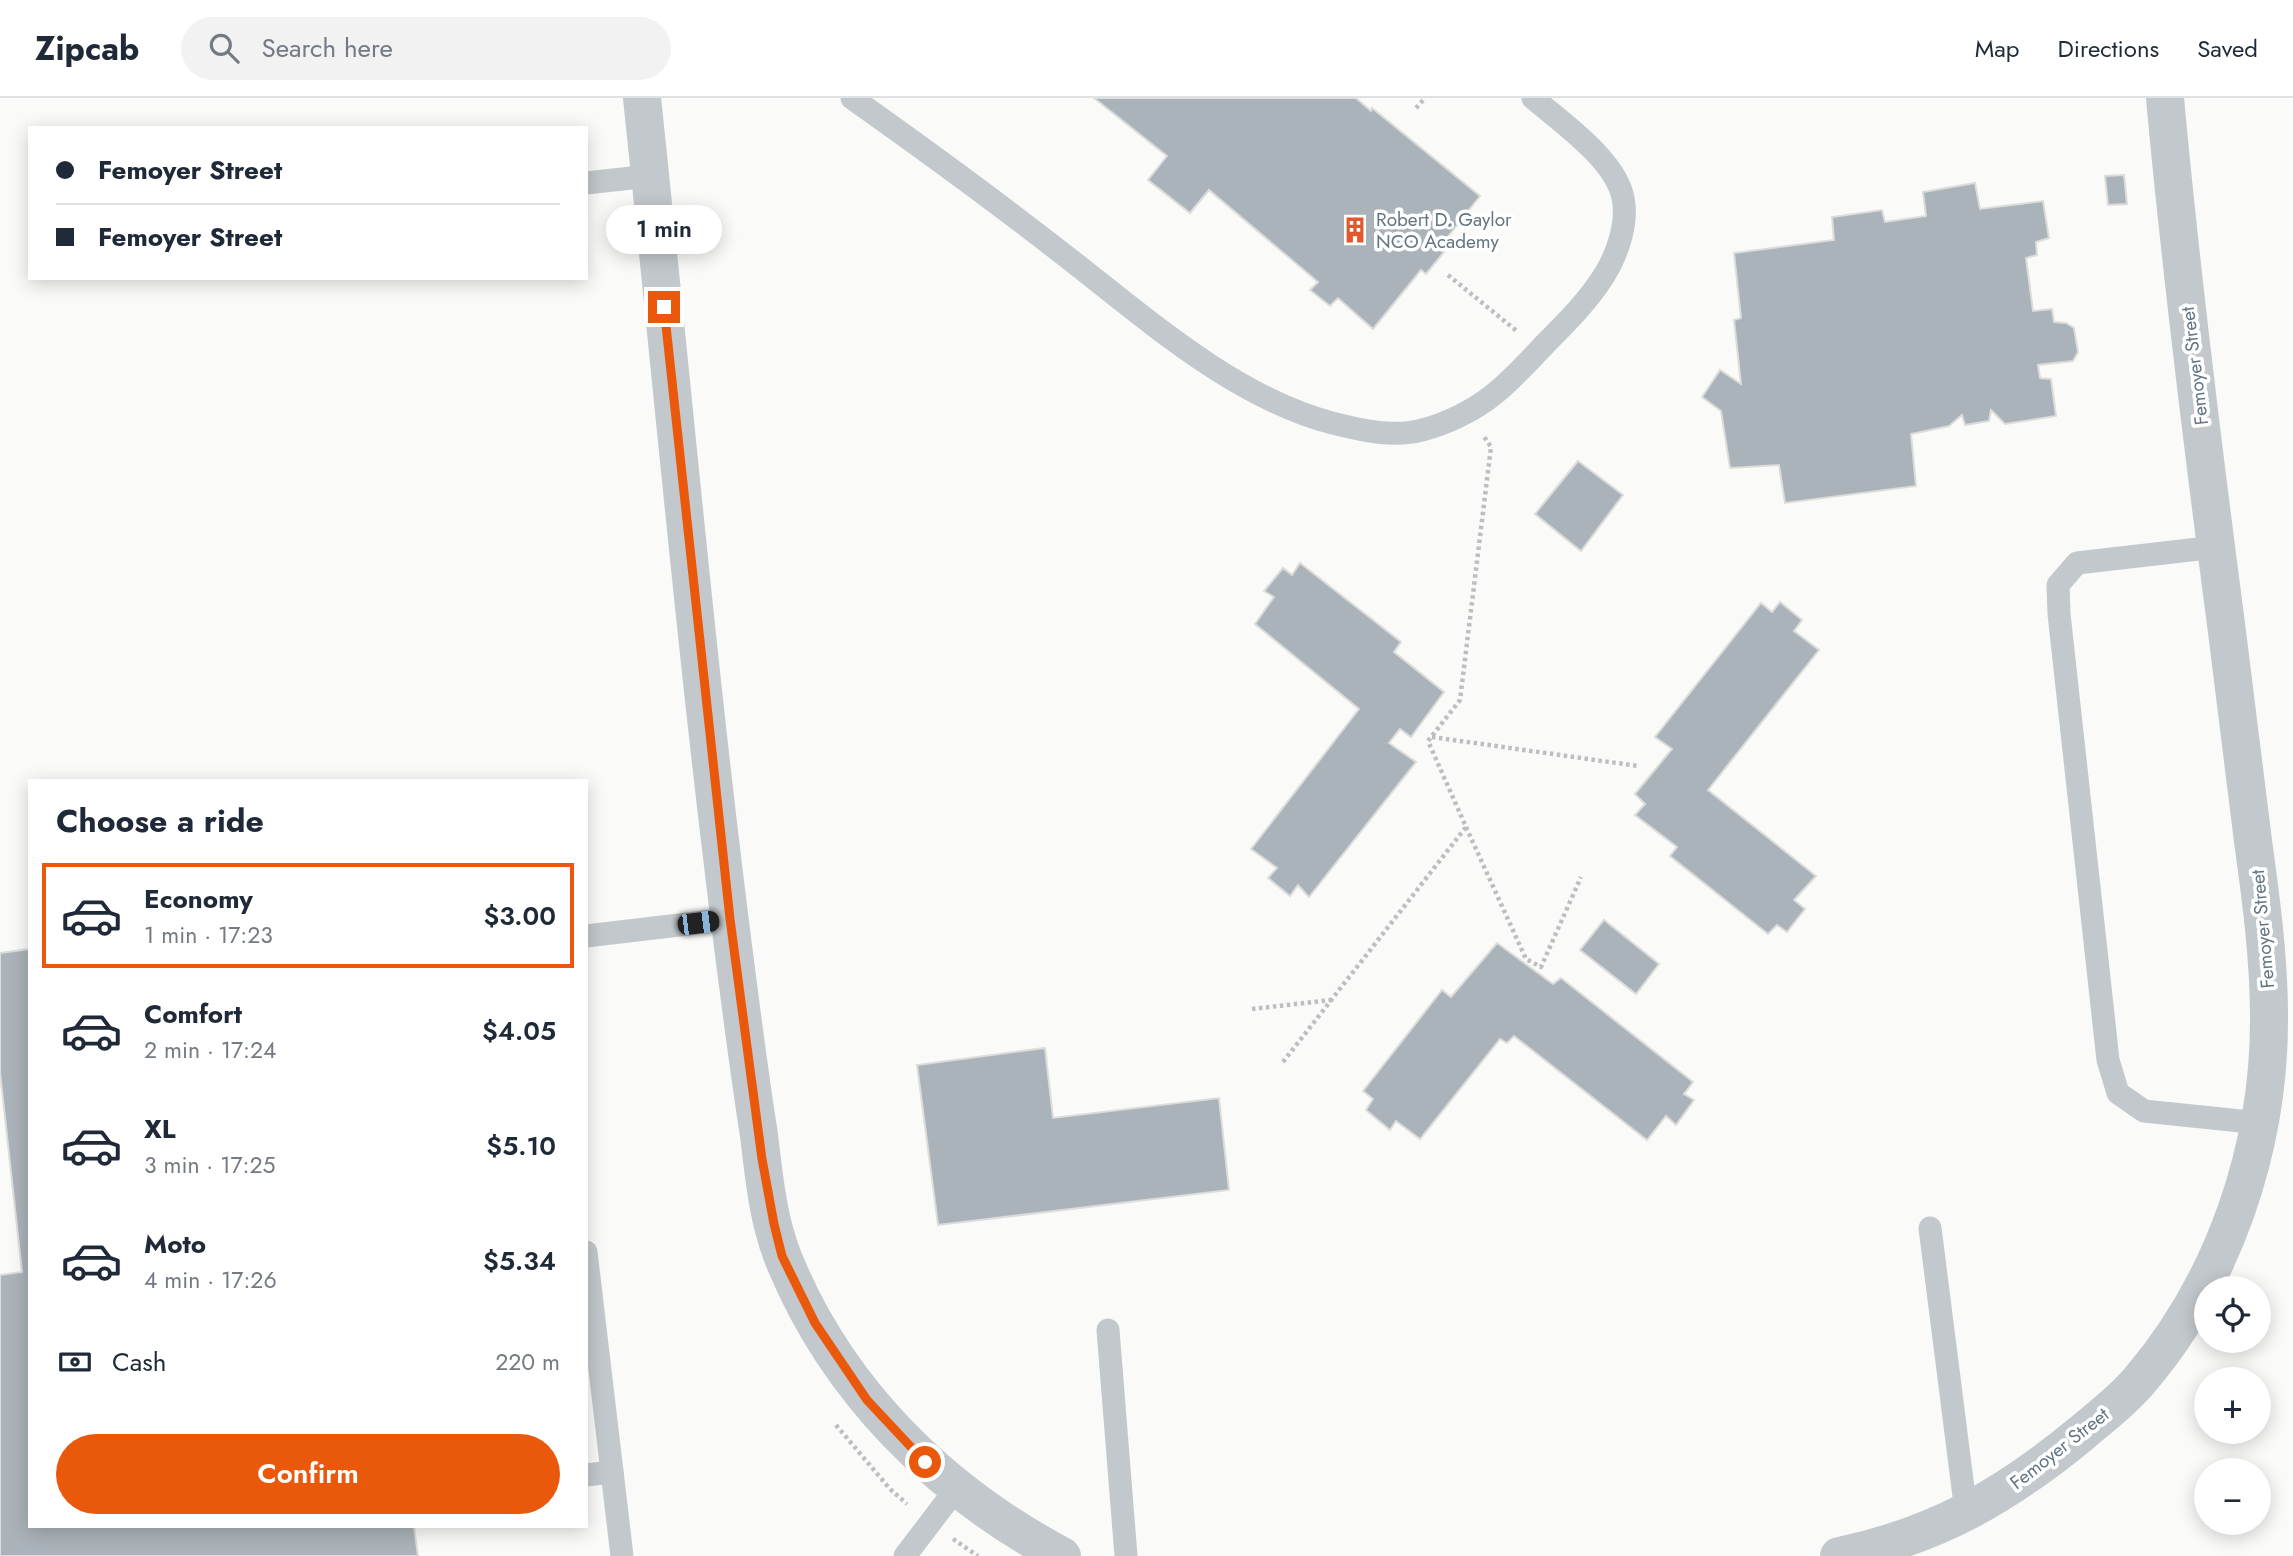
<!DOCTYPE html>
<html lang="en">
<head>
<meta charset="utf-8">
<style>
  :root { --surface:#fff; --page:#f2f2f3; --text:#1f2937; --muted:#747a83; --line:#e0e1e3; --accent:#ea580c }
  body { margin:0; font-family:Jost,sans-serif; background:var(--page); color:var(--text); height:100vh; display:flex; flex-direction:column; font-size:26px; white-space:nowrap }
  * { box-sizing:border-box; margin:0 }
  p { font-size:23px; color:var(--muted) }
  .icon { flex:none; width:38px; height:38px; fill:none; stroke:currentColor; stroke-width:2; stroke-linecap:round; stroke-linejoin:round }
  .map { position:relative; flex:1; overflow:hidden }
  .sheet { position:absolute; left:28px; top:681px; width:560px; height:749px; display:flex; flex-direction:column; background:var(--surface); border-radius:0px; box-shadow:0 4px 18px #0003 }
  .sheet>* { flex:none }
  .hud { position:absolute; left:28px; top:28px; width:560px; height:154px; border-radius:0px; box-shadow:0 4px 18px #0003; display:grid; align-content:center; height:154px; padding:0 28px; background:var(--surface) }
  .tools { position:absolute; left:2194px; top:1178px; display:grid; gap:14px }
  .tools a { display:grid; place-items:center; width:77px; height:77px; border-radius:50%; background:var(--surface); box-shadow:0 4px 18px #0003; font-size:35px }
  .end { position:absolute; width:32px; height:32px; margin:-16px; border:9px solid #ea580c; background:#fff; box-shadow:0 0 0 4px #fff }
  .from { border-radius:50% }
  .bubble { position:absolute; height:49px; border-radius:24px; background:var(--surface); box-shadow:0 4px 18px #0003; font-size:23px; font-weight:600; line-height:49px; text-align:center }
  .car { position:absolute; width:21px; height:42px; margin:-21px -10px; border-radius:9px; box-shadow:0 0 5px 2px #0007; background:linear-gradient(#222 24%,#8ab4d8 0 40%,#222 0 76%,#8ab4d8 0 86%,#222 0) }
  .hud b { display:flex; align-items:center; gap:24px; height:66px; font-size:26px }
  .hud b+b { border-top:2px solid var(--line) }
  .hud i { width:18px; height:18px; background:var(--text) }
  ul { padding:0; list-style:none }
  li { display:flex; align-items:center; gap:21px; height:105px; margin:0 14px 10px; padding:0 14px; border:4px solid transparent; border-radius:0px }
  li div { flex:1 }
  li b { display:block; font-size:26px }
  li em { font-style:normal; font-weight:600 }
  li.on { border-color:var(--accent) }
  li>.icon { width:63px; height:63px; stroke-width:1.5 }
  h2 { padding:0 28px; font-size:32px; line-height:84px }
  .pay { display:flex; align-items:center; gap:18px; height:77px; padding:0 28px; font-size:26px }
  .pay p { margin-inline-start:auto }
  .primary-button { display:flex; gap:14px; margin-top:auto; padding:14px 28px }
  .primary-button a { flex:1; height:80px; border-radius:42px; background:var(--accent); color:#fff; font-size:28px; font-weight:600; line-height:80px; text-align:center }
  header { display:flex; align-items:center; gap:42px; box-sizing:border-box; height:98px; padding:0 35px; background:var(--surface); border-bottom:2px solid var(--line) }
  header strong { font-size:33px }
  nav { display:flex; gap:38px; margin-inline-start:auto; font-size:24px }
  .search { width:490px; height:63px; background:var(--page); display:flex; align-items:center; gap:18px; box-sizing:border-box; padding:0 24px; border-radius:38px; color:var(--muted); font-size:26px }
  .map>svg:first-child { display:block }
  .building { fill:#aab3b9; stroke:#dcdcda; stroke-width:2 }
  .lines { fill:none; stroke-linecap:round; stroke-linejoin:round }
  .path { stroke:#bbbfc2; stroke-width:4.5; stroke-dasharray:3.5 3.5; stroke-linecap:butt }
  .lane { stroke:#c3c8cc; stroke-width:23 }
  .street { stroke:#c3c8cc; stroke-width:38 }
  .route { stroke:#ea580c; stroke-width:9 }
  .labels { text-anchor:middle; stroke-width:7; stroke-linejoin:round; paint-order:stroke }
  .poi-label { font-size:19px; fill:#657683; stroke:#fff; text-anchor:start }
  .street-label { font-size:19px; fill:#657683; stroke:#fff }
</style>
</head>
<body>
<header>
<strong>Zipcab</strong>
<div class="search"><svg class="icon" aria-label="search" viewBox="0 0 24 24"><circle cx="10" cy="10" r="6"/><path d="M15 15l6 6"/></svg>Search here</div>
<nav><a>Map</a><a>Directions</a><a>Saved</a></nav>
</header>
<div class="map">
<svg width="2293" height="1458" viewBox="0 0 2293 1458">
  <rect width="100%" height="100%" fill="#fafaf8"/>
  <g class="building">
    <polygon points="1094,0 1356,0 1371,13 1372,10 1480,98 1439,150 1444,154 1426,176 1421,172 1373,231 1338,200 1330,208 1310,192 1318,184 1209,92 1190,115 1148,82 1167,58"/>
    <polygon points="2124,77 2127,106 2108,107 2105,78"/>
    <polygon points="1975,85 1980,111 2043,103 2049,140 2036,144 2037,157 2026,160 2033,213 2052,211 2054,224 2066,225 2074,230 2078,254 2073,263 2038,267 2040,280 2051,281 2056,318 2005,326 1991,312 1989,323 1965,327 1962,317 1949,328 1911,336 1916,388 1785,405 1779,367 1730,370 1721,313 1702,299 1720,272 1741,286 1734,222 1741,220 1734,155 1834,142 1832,119 1882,112 1885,124 1926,118 1923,94"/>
    <polygon points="1578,363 1623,397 1581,453 1535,416"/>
    <polygon points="1300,465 1401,544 1394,554 1444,594 1411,639 1400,631 1389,645 1416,664 1309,799 1298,787 1290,798 1268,780 1277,770 1251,751 1359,611 1255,526 1274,499 1264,493 1283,470 1292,477"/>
    <polygon points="1780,504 1802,522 1794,533 1819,552 1708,692 1816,778 1794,802 1805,811 1787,834 1777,827 1768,836 1670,758 1677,749 1635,717 1645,706 1635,696 1672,651 1655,639 1761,505 1772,514"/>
    <polygon points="1604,822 1659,866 1636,896 1580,852"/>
    <polygon points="1497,845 1553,886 1561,880 1693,984 1684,996 1694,1002 1676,1027 1666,1018 1647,1042 1514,938 1507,945 1500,941 1420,1041 1396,1023 1390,1032 1366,1012 1373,1001 1363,993 1442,892 1451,899"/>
    <polygon points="30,851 30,1428 414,1428 418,1458 0,1458 0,1177 22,1174 0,974 0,855"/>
    <polygon points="1045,950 1053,1020 1219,1000 1229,1092 938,1127 917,967"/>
  </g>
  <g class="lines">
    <g class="path">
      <polyline points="1416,10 1425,0"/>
      <polyline points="1448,177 1518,234"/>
      <polyline points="1432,639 1638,668"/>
      <polyline points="1466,729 1526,861 1541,869 1581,779"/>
      <polyline points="1252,911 1331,902"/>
      <polyline points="1283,964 1466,729 1428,643 1460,602 1491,349 1483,337"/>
      <polyline points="836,1327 890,1391 907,1406"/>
      <polyline points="953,1441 978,1458"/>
    </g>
    <g class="lane">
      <path d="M852 0C924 51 994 102 1063 156 1143 218 1233 299 1332 325 1360 332 1393 340 1422 332 1446 326 1473 313 1493 297 1512 282 1529 263 1546 245 1567 224 1589 202 1605 176 1618 155 1628 124 1623 100 1616 62 1561 24 1533 0"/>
      <polyline points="586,85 650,78"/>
      <polyline points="2216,449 2077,465 2058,487 2059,516 2108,962 2118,995 2144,1013 2260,1025"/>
      <polyline points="586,838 730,821"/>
      <polyline points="1930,1130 1966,1414"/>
      <polyline points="586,1154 622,1458"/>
      <polyline points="1108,1232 1126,1458"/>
      <polyline points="586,1377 612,1374"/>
      <polyline points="905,1458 956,1391"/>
    </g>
    <g class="street">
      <path d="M642 0C672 283 697 566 733 848 741 911 749 974 759 1037 764 1079 768 1123 784 1162 837 1292 939 1393 1062 1458"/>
      <path d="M1839 1458C1937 1438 2007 1397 2083 1334 2102 1318 2123 1302 2139 1283 2224 1184 2270 1049 2269 918 2269 860 2261 801 2253 743 2244 671 2235 598 2226 526 2203 351 2181 176 2165 0"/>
    </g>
  </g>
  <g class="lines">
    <polyline class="route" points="664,209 730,821 762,1061 774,1126 782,1158 815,1225 867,1302 925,1364"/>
  </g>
  <defs>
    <g id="building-bare" transform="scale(2.1)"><path d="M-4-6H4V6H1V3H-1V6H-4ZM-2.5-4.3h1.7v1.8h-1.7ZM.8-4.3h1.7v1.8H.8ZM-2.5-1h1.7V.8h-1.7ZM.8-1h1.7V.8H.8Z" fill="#e4572e" stroke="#fff" stroke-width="2.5" paint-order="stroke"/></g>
  </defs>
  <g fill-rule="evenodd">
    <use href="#building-bare" x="1355" y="132"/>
  </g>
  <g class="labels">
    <g class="poi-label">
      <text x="1376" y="128">Robert D. Gaylor<tspan x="1376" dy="22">NCO Academy</tspan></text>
    </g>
    <g class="street-label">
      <text transform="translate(2194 268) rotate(-97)" y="7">Femoyer Street</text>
      <text transform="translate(2262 831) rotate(-95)" y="7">Femoyer Street</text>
      <text transform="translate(2059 1350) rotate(-38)" y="7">Femoyer Street</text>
    </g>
  </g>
</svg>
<div class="tools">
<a><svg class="icon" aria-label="locate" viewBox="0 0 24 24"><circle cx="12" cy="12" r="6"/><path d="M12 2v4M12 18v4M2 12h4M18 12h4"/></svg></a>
<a>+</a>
<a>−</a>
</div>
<i class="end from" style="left:925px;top:1364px"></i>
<i class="end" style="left:664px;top:209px"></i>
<div class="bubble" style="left:606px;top:107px;width:116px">1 min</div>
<i class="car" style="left:698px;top:825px;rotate:83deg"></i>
<div class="hud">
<b><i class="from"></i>Femoyer Street</b>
<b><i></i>Femoyer Street</b>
</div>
<section class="sheet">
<h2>Choose a ride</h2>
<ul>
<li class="on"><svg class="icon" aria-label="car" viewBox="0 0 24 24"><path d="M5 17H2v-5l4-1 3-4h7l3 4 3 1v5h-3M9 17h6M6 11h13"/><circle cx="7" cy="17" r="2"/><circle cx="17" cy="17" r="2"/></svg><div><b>Economy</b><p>1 min · 17:23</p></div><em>$3.00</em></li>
<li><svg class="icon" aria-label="car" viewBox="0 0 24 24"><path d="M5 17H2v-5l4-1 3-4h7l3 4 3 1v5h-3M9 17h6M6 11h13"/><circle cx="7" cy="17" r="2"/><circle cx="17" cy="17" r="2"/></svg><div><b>Comfort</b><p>2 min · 17:24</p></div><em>$4.05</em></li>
<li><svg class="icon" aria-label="car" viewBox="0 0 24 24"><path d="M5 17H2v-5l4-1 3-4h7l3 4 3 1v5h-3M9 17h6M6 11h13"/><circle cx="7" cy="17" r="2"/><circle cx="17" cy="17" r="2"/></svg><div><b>XL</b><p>3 min · 17:25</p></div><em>$5.10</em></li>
<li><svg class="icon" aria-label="car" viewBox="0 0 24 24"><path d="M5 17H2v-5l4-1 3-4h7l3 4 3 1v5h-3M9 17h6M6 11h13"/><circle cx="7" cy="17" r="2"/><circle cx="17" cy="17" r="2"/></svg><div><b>Moto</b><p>4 min · 17:26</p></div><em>$5.34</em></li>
</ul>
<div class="pay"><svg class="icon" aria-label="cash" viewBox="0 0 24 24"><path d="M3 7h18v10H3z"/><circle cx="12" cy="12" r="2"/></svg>Cash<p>220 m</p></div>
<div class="primary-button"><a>Confirm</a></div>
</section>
</div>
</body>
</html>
